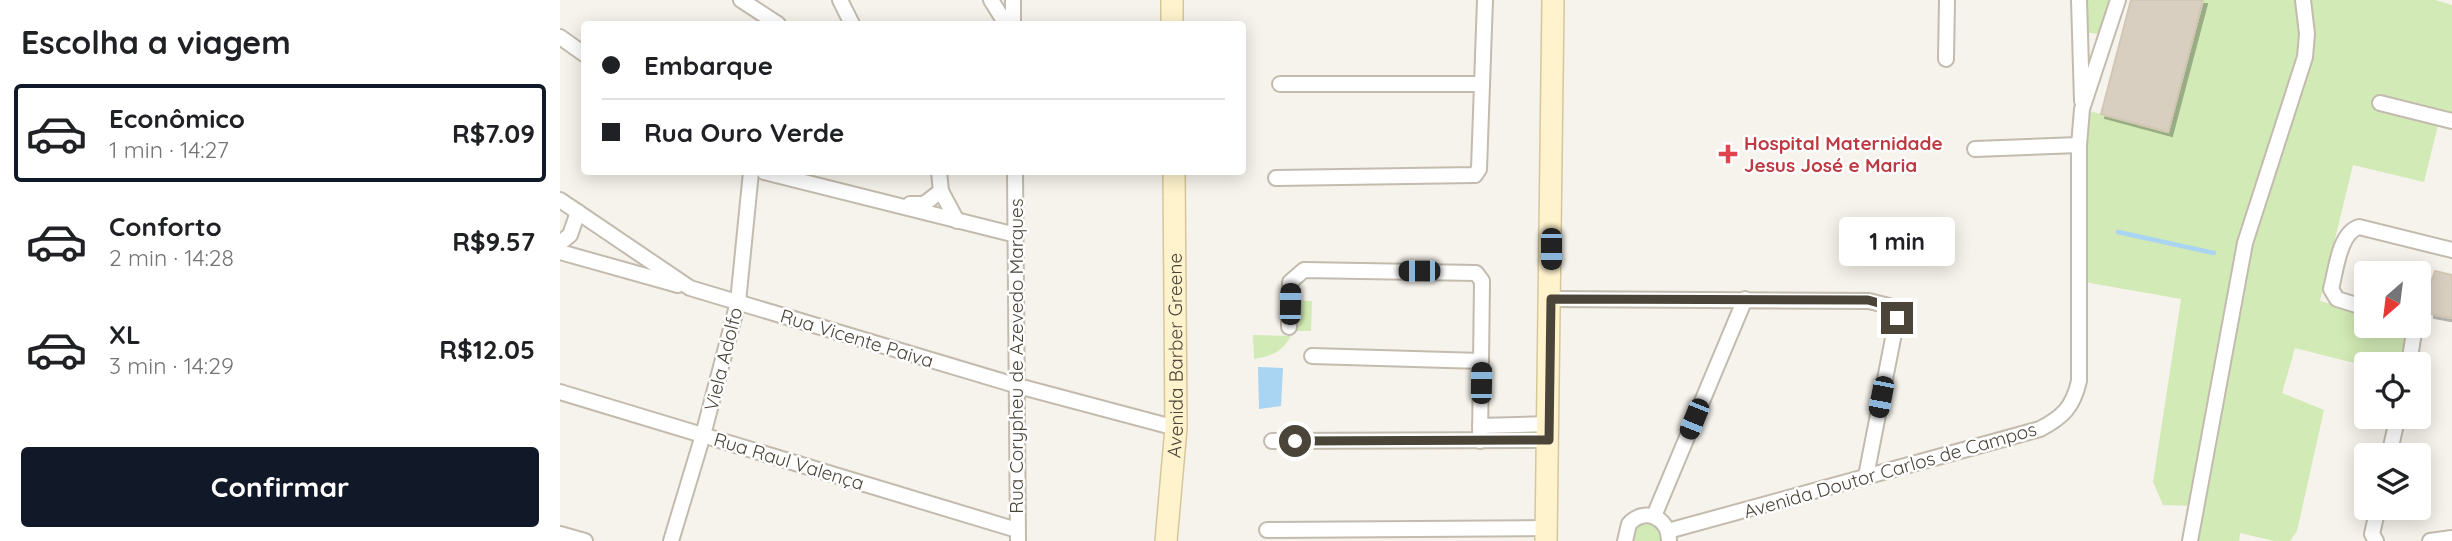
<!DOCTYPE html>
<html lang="pt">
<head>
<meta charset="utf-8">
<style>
  :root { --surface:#fff; --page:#f2f2f2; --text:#202124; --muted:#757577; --line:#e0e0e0; --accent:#111827 }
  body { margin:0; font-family:Quicksand,sans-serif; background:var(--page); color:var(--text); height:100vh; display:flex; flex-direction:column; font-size:26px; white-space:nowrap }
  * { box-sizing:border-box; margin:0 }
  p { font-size:23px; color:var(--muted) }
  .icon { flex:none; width:38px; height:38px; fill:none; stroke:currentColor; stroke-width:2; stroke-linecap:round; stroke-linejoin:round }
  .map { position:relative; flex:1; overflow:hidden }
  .details { display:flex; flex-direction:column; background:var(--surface); width:560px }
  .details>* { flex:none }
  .hud { position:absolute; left:21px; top:21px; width:665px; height:154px; border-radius:7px; box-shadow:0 4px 18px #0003; display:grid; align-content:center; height:154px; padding:0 21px; background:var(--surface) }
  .needle { width:46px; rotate:208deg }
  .tools { position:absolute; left:1794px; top:261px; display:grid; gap:14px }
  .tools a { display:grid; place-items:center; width:77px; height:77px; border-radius:7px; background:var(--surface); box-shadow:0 4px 18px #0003; font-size:35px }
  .end { position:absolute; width:32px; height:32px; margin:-16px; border:9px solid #4b4439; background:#fff; box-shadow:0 0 0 4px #fff }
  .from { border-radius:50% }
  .bubble { position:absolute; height:49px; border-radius:7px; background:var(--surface); box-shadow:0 4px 18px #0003; font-size:23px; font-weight:700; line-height:49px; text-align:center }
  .car { position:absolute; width:21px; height:42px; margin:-21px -10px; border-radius:9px; box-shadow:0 0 5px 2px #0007; background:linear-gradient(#222 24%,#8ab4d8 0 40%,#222 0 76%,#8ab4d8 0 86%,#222 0) }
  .hud b { display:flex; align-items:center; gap:24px; height:66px; font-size:26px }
  .hud b+b { border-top:2px solid var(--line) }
  .hud i { width:18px; height:18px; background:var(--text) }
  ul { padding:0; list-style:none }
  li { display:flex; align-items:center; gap:21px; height:98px; margin:0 14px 10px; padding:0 7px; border:4px solid transparent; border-radius:7px }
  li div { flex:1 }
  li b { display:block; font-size:26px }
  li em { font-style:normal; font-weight:700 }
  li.current { border-color:var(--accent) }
  li>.icon { width:63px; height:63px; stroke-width:1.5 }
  h2 { padding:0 21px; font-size:32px; line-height:84px }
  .cta { display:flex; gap:14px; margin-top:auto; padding:14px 21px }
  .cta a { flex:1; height:80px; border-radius:7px; background:var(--accent); color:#fff; font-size:28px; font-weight:700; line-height:80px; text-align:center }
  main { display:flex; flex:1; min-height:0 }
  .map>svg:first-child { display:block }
  .green { fill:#d2eab5 }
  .water { fill:#a9d4f2 }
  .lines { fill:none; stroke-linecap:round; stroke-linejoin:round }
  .stream { stroke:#a9d4f2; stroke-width:4.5 }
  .building { fill:#d8cfc1; stroke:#d3c7b4; stroke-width:2; filter:url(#shadow) }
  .street-casing { stroke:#c2bbae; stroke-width:18 }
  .secondary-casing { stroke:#d6c79b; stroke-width:24 }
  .street { stroke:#fff; stroke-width:14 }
  .secondary { stroke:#fff3cd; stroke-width:21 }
  .route { stroke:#4b4439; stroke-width:9 }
  .health-dot { fill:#e0444e; stroke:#fff; stroke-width:2.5 }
  .labels { text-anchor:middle; stroke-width:5; stroke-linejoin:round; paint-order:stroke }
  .health-label { font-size:19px; font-weight:bold; fill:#be3a42; stroke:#fff; text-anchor:start }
  .street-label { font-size:19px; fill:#4b4439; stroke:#fff }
</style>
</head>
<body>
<main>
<section class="details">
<h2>Escolha a viagem</h2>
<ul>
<li class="current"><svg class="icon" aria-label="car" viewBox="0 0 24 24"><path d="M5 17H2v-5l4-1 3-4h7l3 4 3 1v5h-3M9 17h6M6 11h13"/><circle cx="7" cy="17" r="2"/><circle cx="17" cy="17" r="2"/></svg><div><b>Econômico</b><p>1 min · 14:27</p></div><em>R$7.09</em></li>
<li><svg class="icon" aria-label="car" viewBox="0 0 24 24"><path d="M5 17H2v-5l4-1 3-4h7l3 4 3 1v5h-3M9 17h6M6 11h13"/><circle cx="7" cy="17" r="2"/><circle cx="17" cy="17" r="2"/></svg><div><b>Conforto</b><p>2 min · 14:28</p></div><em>R$9.57</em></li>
<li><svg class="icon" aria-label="car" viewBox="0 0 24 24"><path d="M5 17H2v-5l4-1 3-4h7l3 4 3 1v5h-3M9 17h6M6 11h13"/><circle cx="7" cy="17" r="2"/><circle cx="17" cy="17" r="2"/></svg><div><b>XL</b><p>3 min · 14:29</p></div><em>R$12.05</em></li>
</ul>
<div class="cta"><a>Confirmar</a></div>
</section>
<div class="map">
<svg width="1892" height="541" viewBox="0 0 1892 541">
  <defs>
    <filter id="shadow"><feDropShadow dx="4" dy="4" stdDeviation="0" flood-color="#0004"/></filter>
  </defs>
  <rect width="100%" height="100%" fill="#f6f3ec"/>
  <g class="green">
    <polygon points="1522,0 1551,0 1538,34 1525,32"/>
    <polygon points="1643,0 1875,0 1892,5 1892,115 1825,105 1878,125 1864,182 1793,165 1760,301 1806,314 1806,326 1846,326 1840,364 1806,366 1735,348 1722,393 1764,410 1737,531 1730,541 1714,541 1680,533 1679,541 1630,541 1636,506 1603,505 1593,482 1621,299 1519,281 1522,109 1608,132"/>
    <polygon points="738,300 752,301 751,331 737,331"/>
    <path d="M693 335 731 336C722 352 712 356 694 359Z"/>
    <polygon points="1096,520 1106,541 1068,541 1073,523"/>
  </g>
  <polygon class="water" points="698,367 723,368 721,406 699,409"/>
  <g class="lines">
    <polyline class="stream" points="1558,232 1654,253"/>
  </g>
  <g class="building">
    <polygon points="1571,0 1643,0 1608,132 1541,114"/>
    <polygon points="1875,271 1892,275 1892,318 1870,314 1868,292"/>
  </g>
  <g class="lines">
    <g class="street-casing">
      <g id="street">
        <polyline points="181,0 218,24"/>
        <polyline points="280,0 292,24"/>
        <polyline points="431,0 446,24"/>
        <polyline points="1519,0 1522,101"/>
        <polyline points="453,24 453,0"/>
        <polyline points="0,37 24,54"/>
        <polyline points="1386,59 1387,0"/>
        <polyline points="720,84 922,84"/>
        <polyline points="1820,103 1892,121"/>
        <polyline points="1415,149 1519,145"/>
        <polyline points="204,172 456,235"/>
        <polyline points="379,172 381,191 397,221"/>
        <polyline points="455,172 458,541"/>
        <polyline points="716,178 915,175 919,169 925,0"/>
        <polyline points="0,200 130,288 458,386 616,428"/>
        <polyline points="350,204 364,204 381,191"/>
        <polyline points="0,243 10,235 18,212"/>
        <polyline points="0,252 118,285"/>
        <polyline points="991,299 1309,301 1329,306 1337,318 1306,476"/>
        <path d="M1806 308 1777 299 1771 289C1776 271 1779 233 1799 227L1892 250"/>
        <polyline points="729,327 730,282 744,270 916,273 922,281 920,441"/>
        <polyline points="752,356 921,361"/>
        <polyline points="1849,364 1855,326"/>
        <polyline points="0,392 457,530"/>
        <polyline points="920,426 989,424"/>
        <polyline points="712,441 989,440"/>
        <polyline points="1829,455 1838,416"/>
        <polyline points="1094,516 1185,299"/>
        <polyline points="707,530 986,528"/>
        <path d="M1108 531 1480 429C1503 417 1513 407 1519 381V145L1522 109 1558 0"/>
        <polyline points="0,534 25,541"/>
        <polyline points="111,541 143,435 178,302 191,172"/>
        <path d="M1065 541 1069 524C1085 507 1108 517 1109 540"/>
        <polyline points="1630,541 1685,243 1745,57 1747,34 1743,0"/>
        <polyline points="1816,541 1812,534 1818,508"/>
        <polyline points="1870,541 1892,538"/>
      </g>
    </g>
    <g class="secondary-casing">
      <g id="secondary">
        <polyline points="612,0 612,24"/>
        <path id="s1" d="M606 541 616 428 614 172"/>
        <polyline points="986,541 993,0"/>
      </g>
    </g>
    <use href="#street" class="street"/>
    <use href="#secondary" class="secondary"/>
  </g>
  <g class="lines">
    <polyline class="route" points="735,441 989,440 991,299 1308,300 1329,306 1337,318"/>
  </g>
  <path class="health-dot" d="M1164.5 143.5h7v7h7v7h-7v7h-7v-7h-7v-7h7z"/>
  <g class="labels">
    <g class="health-label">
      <text x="1184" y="150">Hospital Maternidade<tspan x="1184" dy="22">Jesus José e Maria</tspan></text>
    </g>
    <g class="street-label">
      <text transform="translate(297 338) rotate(17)" y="7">Rua Vicente Paiva</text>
      <text transform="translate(456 356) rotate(-90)" y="7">Rua Corypheu de Azevedo Marques</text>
      <text dy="7" stroke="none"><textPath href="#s1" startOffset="186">Avenida Barber Greene</textPath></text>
      <text transform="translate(163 359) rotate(-76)" y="7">Viela Adolfo</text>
      <text transform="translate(229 461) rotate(17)" y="7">Rua Raul Valença</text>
      <text transform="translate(1330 470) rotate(-16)" y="7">Avenida Doutor Carlos de Campos</text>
    </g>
  </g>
</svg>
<div class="tools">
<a><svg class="needle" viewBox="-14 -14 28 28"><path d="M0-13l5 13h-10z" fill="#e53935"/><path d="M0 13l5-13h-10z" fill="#757577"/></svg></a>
<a><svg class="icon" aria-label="locate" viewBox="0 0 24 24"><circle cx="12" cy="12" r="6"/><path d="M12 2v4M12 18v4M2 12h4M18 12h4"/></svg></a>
<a><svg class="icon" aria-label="layers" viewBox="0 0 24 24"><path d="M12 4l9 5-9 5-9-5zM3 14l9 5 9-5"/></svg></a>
</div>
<i class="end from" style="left:735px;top:441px"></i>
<i class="end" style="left:1337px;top:318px"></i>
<div class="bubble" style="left:1279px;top:217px;width:116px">1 min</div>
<i class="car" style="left:991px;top:249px;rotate:180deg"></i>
<i class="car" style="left:859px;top:271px;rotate:270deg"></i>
<i class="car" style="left:730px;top:304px;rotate:1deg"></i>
<i class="car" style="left:921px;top:383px;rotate:1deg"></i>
<i class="car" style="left:1321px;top:397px;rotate:191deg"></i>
<i class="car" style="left:1134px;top:419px;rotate:202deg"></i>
<div class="hud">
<b><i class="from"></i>Embarque</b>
<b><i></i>Rua Ouro Verde</b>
</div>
</div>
</main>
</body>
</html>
